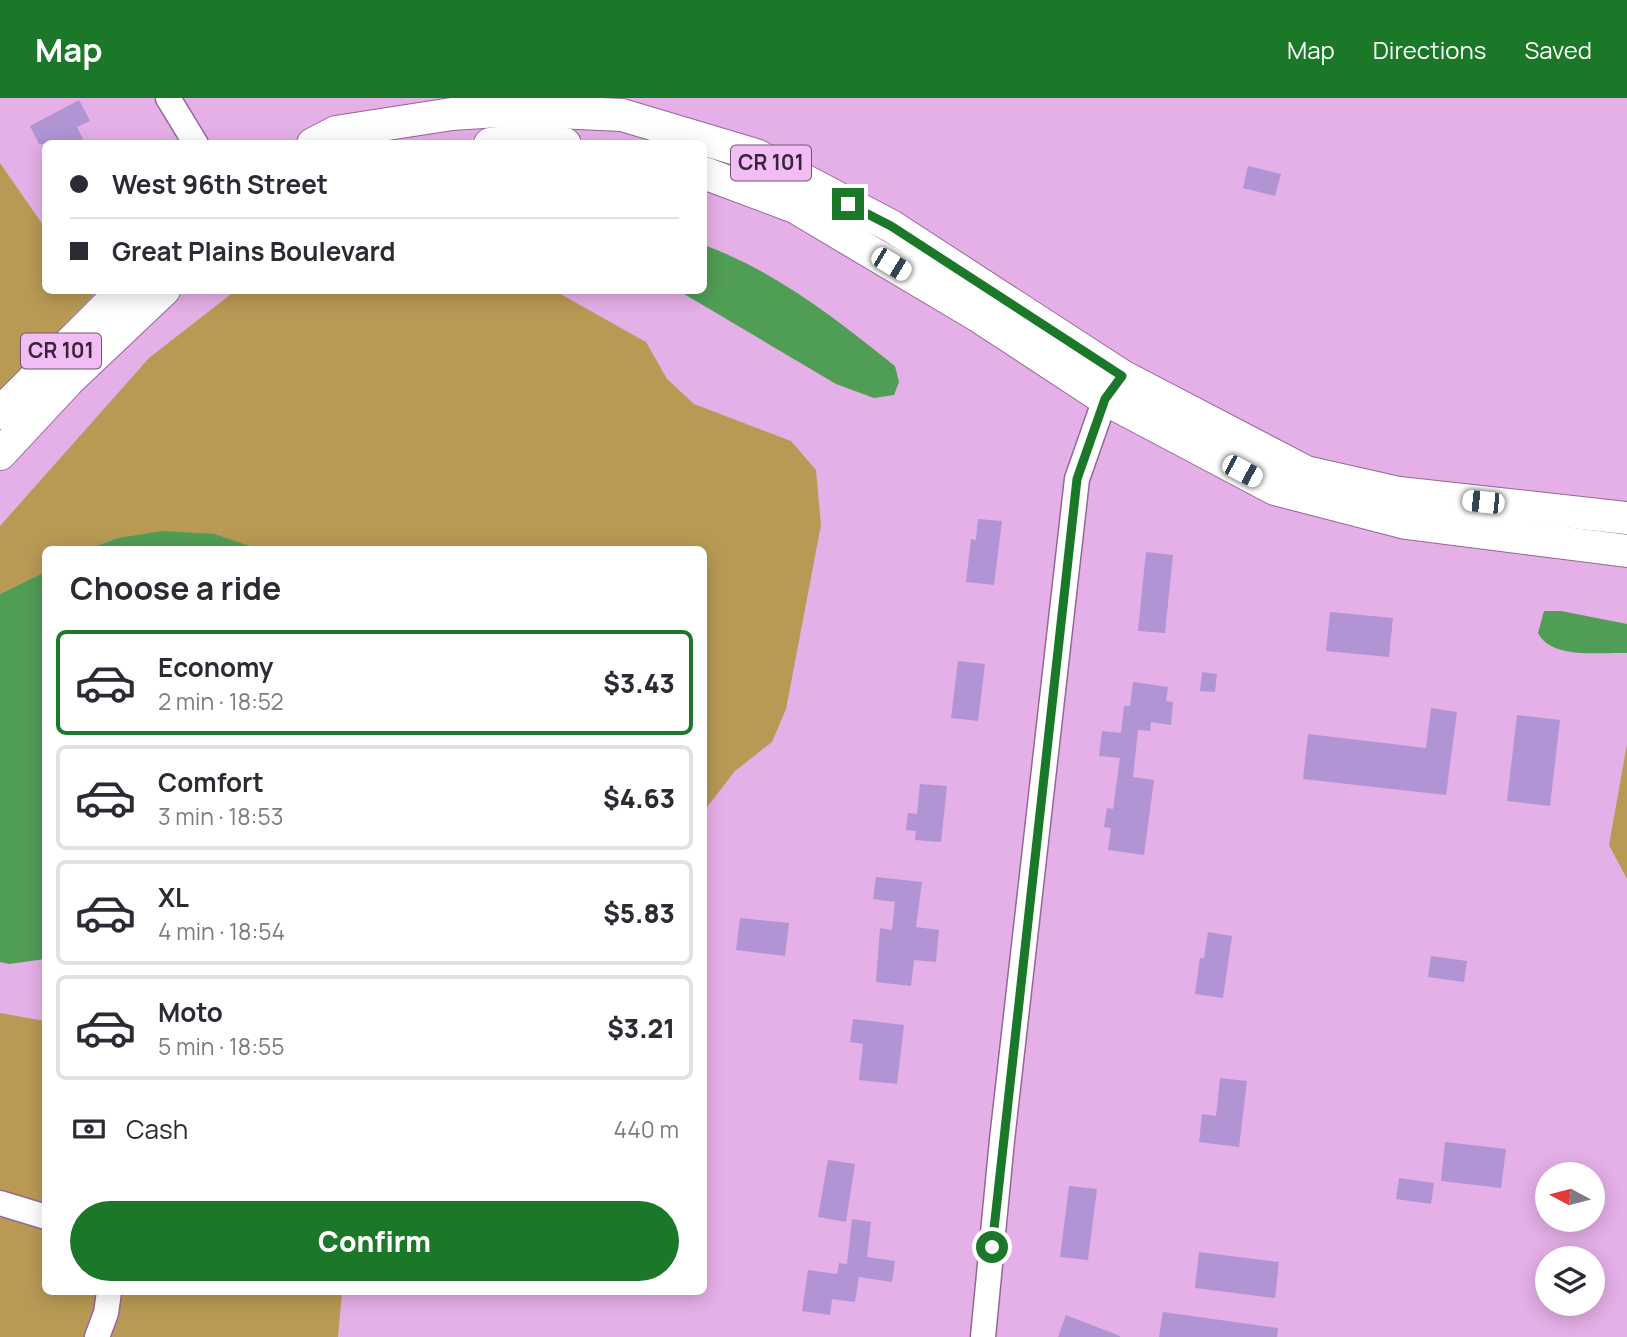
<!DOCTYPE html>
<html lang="en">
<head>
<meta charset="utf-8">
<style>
  :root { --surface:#fff; --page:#f7f7f7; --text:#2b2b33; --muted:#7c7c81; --line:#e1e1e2; --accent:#1b7828 }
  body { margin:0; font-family:Manrope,sans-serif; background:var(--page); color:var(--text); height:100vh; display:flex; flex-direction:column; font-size:26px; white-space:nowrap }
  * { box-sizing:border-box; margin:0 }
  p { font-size:23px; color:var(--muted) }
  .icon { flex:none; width:38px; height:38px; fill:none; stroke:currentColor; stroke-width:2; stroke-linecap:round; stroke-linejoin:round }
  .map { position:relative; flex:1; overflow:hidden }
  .panel { position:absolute; left:42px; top:448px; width:665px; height:749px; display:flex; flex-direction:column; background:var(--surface); border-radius:10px; box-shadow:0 4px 18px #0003 }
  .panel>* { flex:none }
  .top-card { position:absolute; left:42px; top:42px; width:665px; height:154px; border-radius:10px; box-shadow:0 4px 18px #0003; display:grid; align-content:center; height:154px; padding:0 28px; background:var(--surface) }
  .needle { width:46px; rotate:277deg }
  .controls { position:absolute; left:1535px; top:1064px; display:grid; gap:14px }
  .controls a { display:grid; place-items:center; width:70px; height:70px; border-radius:50%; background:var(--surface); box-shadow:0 4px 18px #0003; font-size:35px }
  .end { position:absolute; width:32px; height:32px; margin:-16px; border:9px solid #1b7828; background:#fff; box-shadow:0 0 0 4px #fff }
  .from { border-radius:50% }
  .car { position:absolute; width:21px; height:42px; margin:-21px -10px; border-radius:9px; box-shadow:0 0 5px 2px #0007; background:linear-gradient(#fff 24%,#345 0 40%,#fff 0 76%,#345 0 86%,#fff 0) }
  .top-card b { display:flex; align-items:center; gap:24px; height:66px; font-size:26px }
  .top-card b+b { border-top:2px solid var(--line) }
  .top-card i { width:18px; height:18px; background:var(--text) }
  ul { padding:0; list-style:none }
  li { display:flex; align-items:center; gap:21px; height:105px; margin:0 14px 10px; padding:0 14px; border:4px solid var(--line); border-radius:10px }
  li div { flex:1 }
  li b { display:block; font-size:26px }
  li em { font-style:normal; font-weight:800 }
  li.current { border-color:var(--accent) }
  li>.icon { width:63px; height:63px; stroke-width:1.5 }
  h2 { padding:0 28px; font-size:32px; line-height:84px }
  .pay { display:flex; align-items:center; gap:18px; height:77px; padding:0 28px; font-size:26px }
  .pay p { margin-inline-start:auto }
  .primary-button { display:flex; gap:14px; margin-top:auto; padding:14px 28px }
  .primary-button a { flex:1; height:80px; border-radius:42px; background:var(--accent); color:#fff; font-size:28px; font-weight:800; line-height:80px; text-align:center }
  header { display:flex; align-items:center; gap:42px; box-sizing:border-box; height:98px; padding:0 35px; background:var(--accent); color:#fff }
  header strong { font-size:33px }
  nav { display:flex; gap:38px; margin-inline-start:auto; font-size:24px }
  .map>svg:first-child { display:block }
  .green { fill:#b99a55 }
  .water { fill:#509d55 }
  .building { fill:#b194d4 }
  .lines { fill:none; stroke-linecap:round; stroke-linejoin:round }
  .minor-casing { stroke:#97659a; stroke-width:27 }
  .major-casing { stroke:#97659a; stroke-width:34 }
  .minor { stroke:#fff; stroke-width:24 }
  .major { stroke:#fff; stroke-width:32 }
  .route { stroke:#1b7828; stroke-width:9 }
  .labels { text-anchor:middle; stroke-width:5; stroke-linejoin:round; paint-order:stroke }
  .shield { fill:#f2bcf5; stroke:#705272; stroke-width:2 }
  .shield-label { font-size:21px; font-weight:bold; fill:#39243a }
</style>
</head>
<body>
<header>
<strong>Map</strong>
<nav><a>Map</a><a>Directions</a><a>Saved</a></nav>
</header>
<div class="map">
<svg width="1627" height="1239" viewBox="0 0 1627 1239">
  <rect width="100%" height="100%" fill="#e5afe7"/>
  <g class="green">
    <polygon points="0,65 45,130 46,192 89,193 93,197 0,295"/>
    <polygon points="235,193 555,193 646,244 667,281 694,306 791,343 816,372 821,427 786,611 772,644 735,673 704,713 704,452 258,452 215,436 118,440 87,451 46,452 45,474 0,496 0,428 149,260"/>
    <polygon points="1627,646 1627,781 1609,747"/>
    <polygon points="0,915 45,923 46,1194 342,1194 338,1239 0,1239"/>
  </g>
  <g class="water">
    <path d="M704 147C777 174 835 220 895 268L899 284 894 297 874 300 836 286 679 193 704 192Z"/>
    <polygon points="162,433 215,436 258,451 87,451 118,440"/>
    <polygon points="45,474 45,861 9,866 0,864 0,496"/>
    <path d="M1544 513H1561L1627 526V555C1600 554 1552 562 1538 535Z"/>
  </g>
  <g class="building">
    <polygon points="79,2 90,23 77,29 83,41 75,46 39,46 30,28"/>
    <polygon points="1248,68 1281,76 1275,98 1243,90"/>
    <polygon points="978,421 1002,423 994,487 966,484 971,441 976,442"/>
    <polygon points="1146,454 1173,457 1165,535 1138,533"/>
    <polygon points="1330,514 1393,520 1389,559 1326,553"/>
    <polygon points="958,563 985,566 978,623 951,620"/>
    <polygon points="1202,574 1217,576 1215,594 1200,593"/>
    <polygon points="1133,584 1168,589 1166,603 1173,604 1171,627 1151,624 1150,633 1138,632 1133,679 1154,682 1144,757 1108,752 1111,730 1104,729 1107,710 1113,711 1120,660 1099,658 1102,633 1121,635 1124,608 1130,608"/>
    <polygon points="1431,610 1457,614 1446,697 1303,681 1308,636 1426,650"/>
    <polygon points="1517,617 1560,622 1550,708 1507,703"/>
    <polygon points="920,686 947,688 941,744 915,742 916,733 906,732 908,715 917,716"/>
    <polygon points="876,779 922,784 916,829 939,832 936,864 914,862 911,888 876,884 880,830 892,832 895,804 873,801"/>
    <polygon points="740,820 789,825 785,858 736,852"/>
    <polygon points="1208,834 1232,838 1223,900 1195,896 1200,860 1204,860"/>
    <polygon points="1431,858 1467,863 1464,884 1428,879"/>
    <polygon points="853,921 904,927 897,986 859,982 863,946 850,944"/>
    <polygon points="1220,980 1247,983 1239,1049 1199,1044 1202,1016 1216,1018"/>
    <polygon points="1445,1044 1506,1051 1501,1090 1441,1083"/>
    <polygon points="828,1062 855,1066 846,1124 818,1119"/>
    <polygon points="1399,1080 1434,1085 1431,1106 1396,1101"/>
    <polygon points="1069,1088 1097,1091 1088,1162 1060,1159"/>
    <polygon points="852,1121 871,1124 867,1159 895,1163 892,1184 859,1179 855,1204 832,1201 830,1217 802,1213 808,1172 837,1176 839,1165 847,1166"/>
    <polygon points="1199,1154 1279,1164 1275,1200 1195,1190"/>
    <polygon points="1163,1214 1278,1230 1277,1239 1159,1239"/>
    <polygon points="1066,1217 1120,1238 1120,1239 1058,1239"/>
  </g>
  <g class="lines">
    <g class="minor-casing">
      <g id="minor">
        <polyline points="168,0 196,46"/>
        <polyline points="0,1105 46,1119"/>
        <polyline points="97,1239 106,1215 109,1194"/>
        <polyline points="983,1239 1002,1042 1077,381 1105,301 1115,287"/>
      </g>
    </g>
    <g class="major-casing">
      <g id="major">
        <polyline points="313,46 336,34 452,16 513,12 622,17 756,57 891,128 1122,278 1306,374 1399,395 1627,420"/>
        <polyline points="490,46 532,41 565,46"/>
        <polyline points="704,75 795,109 980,219 1105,301 1275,391 1406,425 1627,453"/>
        <polyline points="0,315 123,192"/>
        <polyline points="0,356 68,283 164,192"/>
      </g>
    </g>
    <use href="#minor" class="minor"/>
    <use href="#major" class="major"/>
  </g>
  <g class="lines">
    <polyline class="route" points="848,106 891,128 1122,278 1105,301 1077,381 992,1149"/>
  </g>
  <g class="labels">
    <g class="shield">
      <rect x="731" y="47.5" width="80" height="35" rx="5"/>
      <rect x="21" y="235.5" width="80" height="35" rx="5"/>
    </g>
    <g class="shield-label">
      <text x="771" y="72">CR 101</text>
      <text x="61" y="260">CR 101</text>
    </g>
  </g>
</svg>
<div class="controls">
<a><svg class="needle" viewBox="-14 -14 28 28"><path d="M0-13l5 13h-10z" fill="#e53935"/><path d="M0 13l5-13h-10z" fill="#7c7c81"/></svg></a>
<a><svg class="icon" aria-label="layers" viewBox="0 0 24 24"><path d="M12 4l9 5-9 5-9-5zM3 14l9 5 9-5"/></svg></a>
</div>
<i class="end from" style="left:992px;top:1149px"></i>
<i class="end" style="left:848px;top:106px"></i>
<i class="car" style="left:891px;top:166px;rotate:121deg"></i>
<i class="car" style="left:1242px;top:373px;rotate:118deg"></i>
<i class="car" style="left:1483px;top:404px;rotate:276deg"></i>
<div class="top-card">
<b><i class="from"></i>West 96th Street</b>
<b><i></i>Great Plains Boulevard</b>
</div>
<section class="panel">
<h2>Choose a ride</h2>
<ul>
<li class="current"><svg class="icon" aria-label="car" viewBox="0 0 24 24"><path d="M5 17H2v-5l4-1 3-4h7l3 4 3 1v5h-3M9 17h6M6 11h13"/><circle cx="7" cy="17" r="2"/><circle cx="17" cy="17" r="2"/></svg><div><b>Economy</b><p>2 min · 18:52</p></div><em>$3.43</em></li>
<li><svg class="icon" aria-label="car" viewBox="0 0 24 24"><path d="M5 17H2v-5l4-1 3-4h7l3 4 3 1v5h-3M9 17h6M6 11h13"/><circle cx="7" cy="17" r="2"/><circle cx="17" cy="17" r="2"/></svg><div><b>Comfort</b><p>3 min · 18:53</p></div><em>$4.63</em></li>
<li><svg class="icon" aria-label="car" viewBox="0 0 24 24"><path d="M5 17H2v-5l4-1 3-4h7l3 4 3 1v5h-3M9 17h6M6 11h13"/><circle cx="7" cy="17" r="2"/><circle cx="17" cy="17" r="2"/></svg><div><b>XL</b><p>4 min · 18:54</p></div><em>$5.83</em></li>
<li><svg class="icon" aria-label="car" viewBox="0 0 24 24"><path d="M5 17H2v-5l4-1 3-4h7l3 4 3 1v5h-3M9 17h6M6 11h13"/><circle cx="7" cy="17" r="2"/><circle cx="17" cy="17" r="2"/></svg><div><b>Moto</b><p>5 min · 18:55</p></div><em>$3.21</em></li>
</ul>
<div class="pay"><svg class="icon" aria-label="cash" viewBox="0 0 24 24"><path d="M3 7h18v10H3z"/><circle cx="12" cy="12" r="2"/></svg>Cash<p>440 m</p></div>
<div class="primary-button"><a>Confirm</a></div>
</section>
</div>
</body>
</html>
